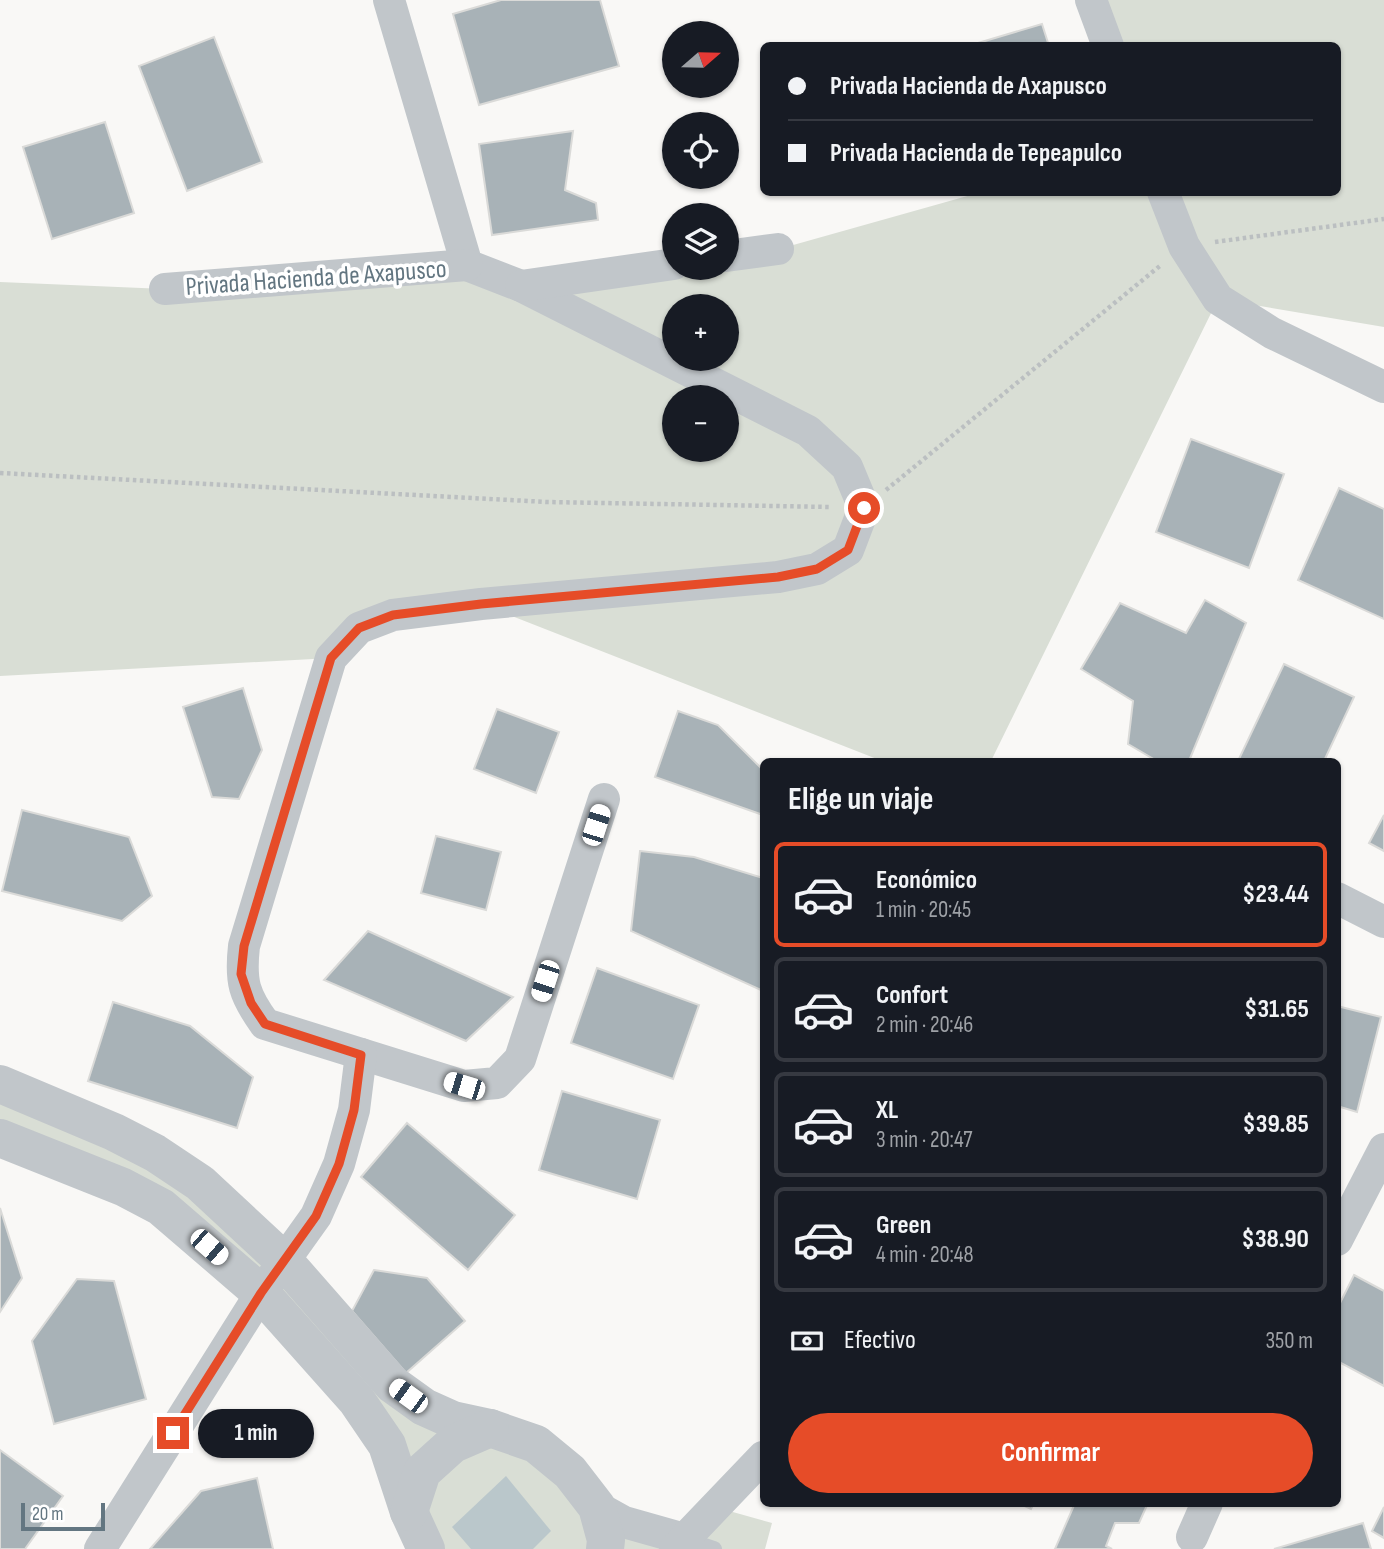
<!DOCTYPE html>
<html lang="es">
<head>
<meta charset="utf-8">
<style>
  :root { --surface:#171b24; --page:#242831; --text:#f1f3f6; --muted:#9ea1a6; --line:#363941; --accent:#e64c28 }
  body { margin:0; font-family:"Sofia Sans Condensed",sans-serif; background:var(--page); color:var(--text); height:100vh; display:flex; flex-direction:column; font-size:26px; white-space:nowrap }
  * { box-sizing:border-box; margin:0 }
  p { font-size:23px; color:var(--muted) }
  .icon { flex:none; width:38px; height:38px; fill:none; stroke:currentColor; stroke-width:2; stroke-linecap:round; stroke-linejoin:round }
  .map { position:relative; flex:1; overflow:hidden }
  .details { position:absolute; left:760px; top:758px; width:581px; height:749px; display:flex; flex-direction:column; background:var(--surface); border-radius:10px; box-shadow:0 2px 5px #0004 }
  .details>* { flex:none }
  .guide { position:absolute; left:760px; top:42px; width:581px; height:154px; border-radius:10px; box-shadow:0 2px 5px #0004; display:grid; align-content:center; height:154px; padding:0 28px; background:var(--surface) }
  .needle { width:46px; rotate:70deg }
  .buttons { position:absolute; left:662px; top:21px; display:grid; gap:14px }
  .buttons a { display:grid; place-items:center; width:77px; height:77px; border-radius:50%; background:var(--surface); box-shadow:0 2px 5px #0004; font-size:35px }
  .scale { position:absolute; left:21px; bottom:18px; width:84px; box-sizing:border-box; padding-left:7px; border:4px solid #637681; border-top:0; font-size:19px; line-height:24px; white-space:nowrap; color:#637681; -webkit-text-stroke:5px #fff; paint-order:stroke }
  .end { position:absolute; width:32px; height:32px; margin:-16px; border:9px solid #e64c28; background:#fff; box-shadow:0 0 0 4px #fff }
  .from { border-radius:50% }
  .bubble { position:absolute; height:49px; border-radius:24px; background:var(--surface); box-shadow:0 2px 5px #0004; font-size:23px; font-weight:700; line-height:49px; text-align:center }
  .car { position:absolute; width:21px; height:42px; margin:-21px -10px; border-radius:9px; box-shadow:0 0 5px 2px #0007; background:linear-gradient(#fff 24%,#345 0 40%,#fff 0 76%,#345 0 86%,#fff 0) }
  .guide b { display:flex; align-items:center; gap:24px; height:66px; font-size:26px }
  .guide b+b { border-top:2px solid var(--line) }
  .guide i { width:18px; height:18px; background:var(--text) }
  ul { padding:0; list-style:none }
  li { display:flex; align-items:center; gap:21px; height:105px; margin:0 14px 10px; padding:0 14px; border:4px solid var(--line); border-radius:10px }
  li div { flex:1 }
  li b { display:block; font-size:26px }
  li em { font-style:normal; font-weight:700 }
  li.selected { border-color:var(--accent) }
  li>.icon { width:63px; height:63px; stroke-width:1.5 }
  h2 { padding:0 28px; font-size:32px; line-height:84px }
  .pay { display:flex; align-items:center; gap:18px; height:77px; padding:0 28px; font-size:26px }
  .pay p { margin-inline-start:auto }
  .button { display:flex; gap:14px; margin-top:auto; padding:14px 28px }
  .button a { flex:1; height:80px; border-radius:42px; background:var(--accent); color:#fff; font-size:28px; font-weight:700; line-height:80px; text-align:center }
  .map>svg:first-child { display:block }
  .green { fill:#d9ded5; fill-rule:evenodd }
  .water { fill:#bac7cb }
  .building { fill:#a8b2b7; stroke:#dadad8; stroke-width:2 }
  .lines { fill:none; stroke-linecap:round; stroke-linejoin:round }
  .path { stroke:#bbbfc1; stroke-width:4.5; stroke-dasharray:3.5 3.5; stroke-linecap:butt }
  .service { stroke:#c1c6ca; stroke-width:16 }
  .minor { stroke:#c1c6ca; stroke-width:32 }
  .tertiary { stroke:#c1c6ca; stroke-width:38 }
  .route { stroke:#e64c28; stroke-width:9 }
  .labels { text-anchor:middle; stroke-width:7; stroke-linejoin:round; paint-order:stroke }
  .street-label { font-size:26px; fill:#637681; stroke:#fff }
</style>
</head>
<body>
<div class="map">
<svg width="1384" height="1549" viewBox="0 0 1384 1549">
  <rect width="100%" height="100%" fill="#f9f8f6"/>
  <g class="green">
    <path d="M1091 0H1384V327L1218 299 991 761H882L481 604 393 615 331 658 0 676V282L165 289 467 265 521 286 674 268H726L779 249 978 193 1337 192V46L1108 45ZM674 306H726V359H674ZM674 397H726V450H674Z"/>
    <polygon points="0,1084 155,1153 392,1384 490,1428 596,1506 684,1539 715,1507 772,1523 765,1549 426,1549 387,1445 192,1232 0,1138"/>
  </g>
  <polygon class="water" points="506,1476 551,1531 533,1549 471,1549 452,1527"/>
  <g class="building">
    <polygon points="501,0 600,0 619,66 479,105 453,14"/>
    <polygon points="1042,24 1049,46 968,46"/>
    <polygon points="214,37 262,162 187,191 139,66"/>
    <polygon points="105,122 134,213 52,239 23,147"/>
    <polygon points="573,131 565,190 596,203 598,220 492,235 479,144"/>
    <polygon points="1191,439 1284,474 1249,568 1156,532"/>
    <polygon points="1339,488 1384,509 1384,619 1298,580"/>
    <polygon points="1205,600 1246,623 1189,761 1157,761 1128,744 1133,701 1081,669 1120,603 1186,633"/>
    <polygon points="1284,664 1354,697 1324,761 1238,761"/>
    <polygon points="243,688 262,750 239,799 212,797 183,707"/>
    <polygon points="497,709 559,732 536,793 474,769"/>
    <polygon points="678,711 718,725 763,770 763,815 655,777"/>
    <polygon points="22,810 129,837 152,896 122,921 2,891"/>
    <polygon points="1384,815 1384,851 1369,843"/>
    <polygon points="436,836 501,852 486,910 421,893"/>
    <polygon points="640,851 694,857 763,878 763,991 631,931"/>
    <polygon points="368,931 513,997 466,1041 324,980"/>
    <polygon points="597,968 699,1005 673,1079 571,1043"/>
    <polygon points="113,1002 190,1026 253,1077 237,1128 88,1081"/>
    <polygon points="1337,1006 1381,1017 1357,1112 1337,1106"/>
    <polygon points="562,1091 660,1120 637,1199 539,1170"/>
    <polygon points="407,1123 515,1215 468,1270 361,1177"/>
    <polygon points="0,1208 22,1278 0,1312"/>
    <polygon points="374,1270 427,1278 465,1321 406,1373 352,1311"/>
    <polygon points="1354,1275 1384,1291 1384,1386 1337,1361 1337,1309"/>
    <polygon points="77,1279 114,1281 146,1399 54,1424 32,1341"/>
    <polygon points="0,1450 63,1496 25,1549 0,1549"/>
    <polygon points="257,1478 273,1549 150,1549 201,1491"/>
    <polygon points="1018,1503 1034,1503 1031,1509"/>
    <polygon points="1075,1503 1148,1503 1139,1523 1115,1523 1106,1546 1112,1549 1055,1549"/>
    <polygon points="1384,1507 1384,1538 1372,1531"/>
    <polygon points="1363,1523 1371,1549 1274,1549"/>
  </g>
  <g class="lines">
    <g class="path">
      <polyline points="1215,242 1384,219"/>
      <polyline points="0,473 547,502 831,507"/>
      <polyline points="886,490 1161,265"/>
    </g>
    <polyline class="service" points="684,1539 714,1549"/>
    <g class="minor">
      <path d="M389 0 467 265 521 286 808 431 847 467 864 508 848 550 817 569 778 577 481 604 393 615 359 628 331 658 244 946C240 982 244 995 265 1024L464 1086 497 1083 520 1059 604 799"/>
      <polyline points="1091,0 1108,46"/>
      <polyline points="1163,192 1184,246 1218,299 1272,333 1384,387"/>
      <polyline points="726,256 778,249"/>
      <polyline points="521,286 674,264"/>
      <polyline points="165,289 467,265"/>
      <polyline points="1337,898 1384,922"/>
      <polyline points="1337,1240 1384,1149"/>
      <polyline points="597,1507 624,1522 684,1539"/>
      <polyline points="1192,1537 1207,1503"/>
      <polyline points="100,1549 261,1293 316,1216 339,1164 354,1110 361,1054"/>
      <polyline points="675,1549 763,1457"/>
    </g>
    <g class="tertiary">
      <polyline points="0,1084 114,1132 155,1153 200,1183 285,1262 392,1384 424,1407 453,1420 490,1428 536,1444 570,1472 597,1507 606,1540 605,1549"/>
      <polyline points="0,1138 123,1187 161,1207 261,1293 357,1401 387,1445 409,1512 426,1549"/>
      <polyline points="409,1512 422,1472 453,1444 490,1428"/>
    </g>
  </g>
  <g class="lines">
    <polyline class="route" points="173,1433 261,1293 316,1216 339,1164 354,1110 361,1055 265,1024 251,1003 241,974 244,946 331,658 359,628 393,615 481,604 778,577 817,569 848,550 864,508"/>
  </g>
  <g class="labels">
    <g class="street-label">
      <text transform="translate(316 277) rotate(-4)" y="9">Privada Hacienda de Axapusco</text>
    </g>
  </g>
</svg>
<div class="buttons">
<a><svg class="needle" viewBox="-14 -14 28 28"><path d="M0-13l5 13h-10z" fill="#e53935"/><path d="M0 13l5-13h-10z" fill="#9ea1a6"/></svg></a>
<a><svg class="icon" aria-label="locate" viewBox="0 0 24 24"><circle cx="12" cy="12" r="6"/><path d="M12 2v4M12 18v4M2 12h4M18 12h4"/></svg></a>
<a><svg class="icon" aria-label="layers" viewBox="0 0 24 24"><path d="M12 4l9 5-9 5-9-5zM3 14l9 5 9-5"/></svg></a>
<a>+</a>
<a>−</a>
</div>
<div class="scale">20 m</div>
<i class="end from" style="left:864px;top:508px"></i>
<i class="end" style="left:173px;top:1433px"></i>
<div class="bubble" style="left:198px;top:1409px;width:116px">1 min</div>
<i class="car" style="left:596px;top:825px;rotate:18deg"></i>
<i class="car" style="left:545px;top:981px;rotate:198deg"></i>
<i class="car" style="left:464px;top:1086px;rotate:287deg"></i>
<i class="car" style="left:209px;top:1247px;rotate:131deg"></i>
<i class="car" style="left:408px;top:1396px;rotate:306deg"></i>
<div class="guide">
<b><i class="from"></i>Privada Hacienda de Axapusco</b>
<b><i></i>Privada Hacienda de Tepeapulco</b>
</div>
<section class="details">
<h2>Elige un viaje</h2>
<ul>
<li class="selected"><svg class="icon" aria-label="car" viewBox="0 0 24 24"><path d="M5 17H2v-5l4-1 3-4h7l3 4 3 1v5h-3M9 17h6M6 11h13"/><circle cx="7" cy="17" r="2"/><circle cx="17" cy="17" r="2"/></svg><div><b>Económico</b><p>1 min · 20:45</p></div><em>$23.44</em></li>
<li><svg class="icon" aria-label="car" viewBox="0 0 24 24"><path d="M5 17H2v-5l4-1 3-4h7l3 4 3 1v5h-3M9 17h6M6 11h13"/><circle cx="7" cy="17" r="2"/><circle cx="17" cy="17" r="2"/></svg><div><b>Confort</b><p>2 min · 20:46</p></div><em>$31.65</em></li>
<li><svg class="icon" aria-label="car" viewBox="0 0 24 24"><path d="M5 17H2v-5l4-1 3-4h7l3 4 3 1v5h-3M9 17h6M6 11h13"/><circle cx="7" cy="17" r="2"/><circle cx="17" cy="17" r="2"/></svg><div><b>XL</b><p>3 min · 20:47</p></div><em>$39.85</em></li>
<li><svg class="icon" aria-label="car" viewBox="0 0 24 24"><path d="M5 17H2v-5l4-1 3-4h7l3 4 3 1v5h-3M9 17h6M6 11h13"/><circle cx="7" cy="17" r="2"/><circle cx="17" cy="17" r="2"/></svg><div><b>Green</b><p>4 min · 20:48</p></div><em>$38.90</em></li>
</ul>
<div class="pay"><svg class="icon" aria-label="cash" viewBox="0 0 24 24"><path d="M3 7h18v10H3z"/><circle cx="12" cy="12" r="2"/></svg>Efectivo<p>350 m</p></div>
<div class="button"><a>Confirmar</a></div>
</section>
</div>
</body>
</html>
